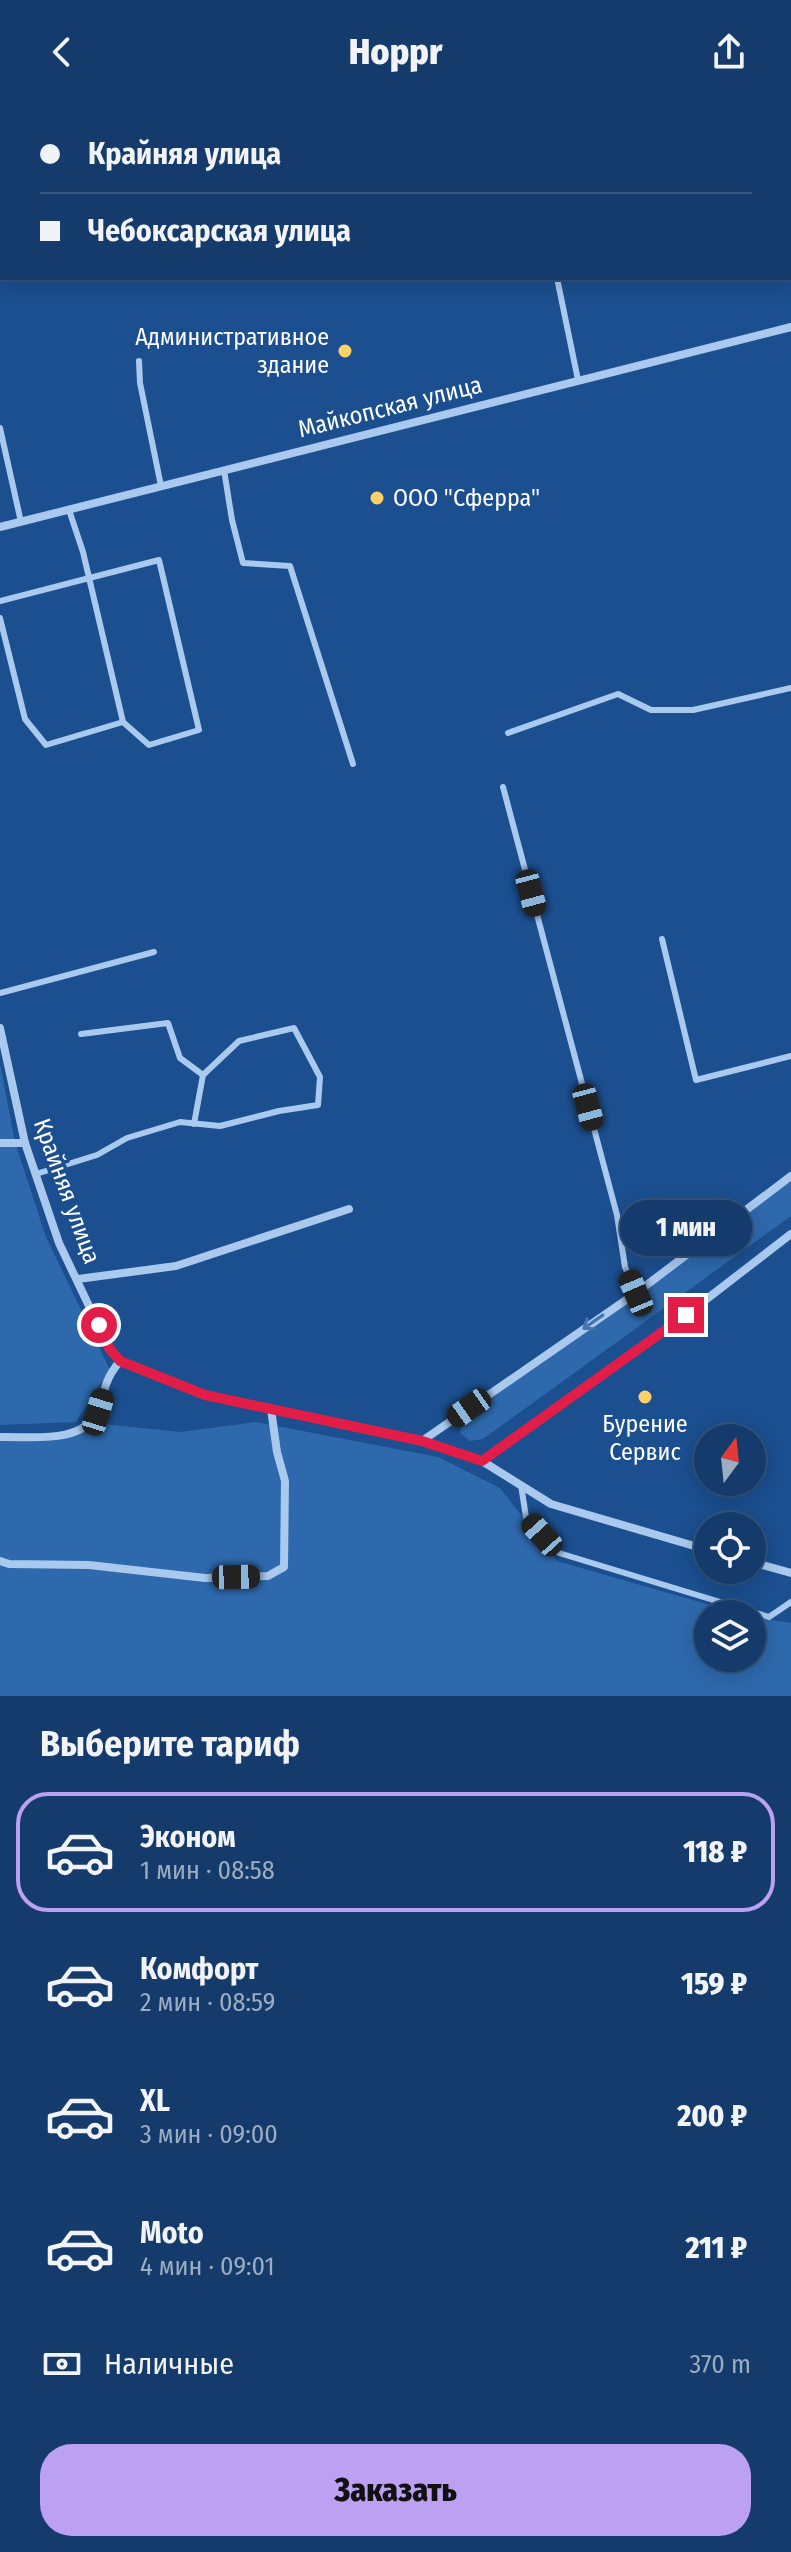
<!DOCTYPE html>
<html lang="ru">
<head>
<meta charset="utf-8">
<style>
  :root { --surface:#143b6b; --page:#214673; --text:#f1f3f6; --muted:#9dadc1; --line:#33557e; --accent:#bca0f2 }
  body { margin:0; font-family:"Fira Sans Condensed",sans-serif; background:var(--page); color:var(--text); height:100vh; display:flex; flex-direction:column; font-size:30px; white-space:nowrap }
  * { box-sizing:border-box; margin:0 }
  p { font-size:26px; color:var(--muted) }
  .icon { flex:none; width:44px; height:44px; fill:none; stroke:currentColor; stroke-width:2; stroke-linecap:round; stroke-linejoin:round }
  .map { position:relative; height:1592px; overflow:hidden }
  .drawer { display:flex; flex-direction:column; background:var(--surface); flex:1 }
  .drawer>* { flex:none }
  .guide { position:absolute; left:0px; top:0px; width:792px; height:176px; box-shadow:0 4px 20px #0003,0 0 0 2px var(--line); display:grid; align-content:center; height:176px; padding:0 40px; background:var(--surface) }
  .needle { width:52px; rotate:15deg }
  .buttons { position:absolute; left:694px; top:1320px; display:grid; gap:16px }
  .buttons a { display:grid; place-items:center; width:72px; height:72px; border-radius:50%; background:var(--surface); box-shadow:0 4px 20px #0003,0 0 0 2px var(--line); font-size:40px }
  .end { position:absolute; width:36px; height:36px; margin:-18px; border:10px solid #e11d48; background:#fff; box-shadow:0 0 0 4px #fff }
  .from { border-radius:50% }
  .bubble { position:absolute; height:56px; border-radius:28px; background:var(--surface); box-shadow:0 4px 20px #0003,0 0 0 2px var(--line); font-size:26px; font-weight:800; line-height:56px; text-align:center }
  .car { position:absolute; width:24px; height:48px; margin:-24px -12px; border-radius:10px; box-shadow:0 0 6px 2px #0007; background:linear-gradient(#222 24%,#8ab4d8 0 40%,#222 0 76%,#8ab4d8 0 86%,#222 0) }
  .guide b { display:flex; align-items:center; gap:28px; height:76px; font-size:30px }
  .guide b+b { border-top:2px solid var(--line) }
  .guide i { width:20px; height:20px; background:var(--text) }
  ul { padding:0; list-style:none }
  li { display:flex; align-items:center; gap:24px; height:120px; margin:0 16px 12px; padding:0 24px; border:4px solid transparent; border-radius:32px }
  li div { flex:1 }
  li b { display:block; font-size:30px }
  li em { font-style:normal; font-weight:800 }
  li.current { border-color:var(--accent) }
  li>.icon { width:72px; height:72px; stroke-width:1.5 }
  h2 { padding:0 40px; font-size:36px; line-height:96px }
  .pay { display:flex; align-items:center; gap:20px; height:88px; padding:0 40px; font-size:30px }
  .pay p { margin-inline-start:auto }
  .cta { display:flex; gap:16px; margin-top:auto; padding:16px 40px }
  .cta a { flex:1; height:92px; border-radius:32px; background:var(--accent); color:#111; font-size:32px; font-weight:800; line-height:92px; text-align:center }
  header { display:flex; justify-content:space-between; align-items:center; height:104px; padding:0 40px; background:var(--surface); font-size:36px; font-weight:800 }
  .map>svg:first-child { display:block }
  .green { fill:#2e69ad }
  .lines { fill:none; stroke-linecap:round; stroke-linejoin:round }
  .lane { stroke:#a9c9ee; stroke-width:6 }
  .street { stroke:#a9c9ee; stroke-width:8 }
  .oneway { stroke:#4674ac }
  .route { stroke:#e11d48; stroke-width:10 }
  .poi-dot { fill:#ffd166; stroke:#1b4f8f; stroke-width:3 }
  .labels { text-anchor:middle; stroke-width:7; stroke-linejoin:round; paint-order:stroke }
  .poi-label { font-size:24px; fill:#fff; stroke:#1b4f8f; text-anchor:end }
  .street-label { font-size:24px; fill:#fff; stroke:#1b4f8f }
</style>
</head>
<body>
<header><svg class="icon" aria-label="back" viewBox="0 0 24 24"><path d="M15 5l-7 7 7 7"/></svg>Hoppr<svg class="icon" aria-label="share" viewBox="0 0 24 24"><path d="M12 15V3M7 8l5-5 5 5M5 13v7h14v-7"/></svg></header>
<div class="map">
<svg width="791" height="1592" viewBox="0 0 791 1592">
  <rect width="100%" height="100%" fill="#1b4f8f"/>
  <g class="green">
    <polygon points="0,960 15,1038 46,1133 110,1266 76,1318 0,1321"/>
    <polygon points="791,1077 791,1112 483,1335 470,1337 460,1329 464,1313"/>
    <polygon points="256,1318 438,1353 500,1384 557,1457 741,1510 708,1510 708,1554 752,1554 752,1513 791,1519 791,1592 0,1592 0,1336 64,1335 104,1320 180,1328"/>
  </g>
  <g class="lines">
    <g class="lane">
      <polyline points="526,0 526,2"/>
      <polyline points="557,174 578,276"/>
      <polyline points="139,257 140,279 161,382"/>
      <polyline points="0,324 21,418"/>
      <polyline points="224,366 232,416 243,459 290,462 353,660"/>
      <polyline points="0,497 159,456 199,626 149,641 123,618 83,448 69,406"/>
      <polyline points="0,514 25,615 46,641 123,618"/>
      <polyline points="508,629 618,590 651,606 693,606 791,584"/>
      <polyline points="503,683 617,1111 625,1163 636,1189"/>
      <polyline points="662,835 696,976 791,952"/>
      <polyline points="0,889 154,848"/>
      <polyline points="194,1020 203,971"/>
      <polyline points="36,1070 97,1051 127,1034 180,1018 220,1022 279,1007 318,1001 320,973 294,924 239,937 203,971 180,954 168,919 81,930"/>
      <polyline points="521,1381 526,1413 559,1449 769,1513 791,1498"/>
    </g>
    <g class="street">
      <polyline points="0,423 791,223"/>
      <polyline points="0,924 25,1039 59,1139 109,1244 120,1257 205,1291 422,1337 482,1357 551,1400 708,1446"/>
      <polyline points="0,1039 25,1039"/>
      <polyline points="78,1175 176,1162 349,1105"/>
      <path d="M0 1333C31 1332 80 1341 98 1308 103 1299 103 1287 107 1278 110 1270 115 1263 120 1257"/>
      <polyline points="422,1337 636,1189 791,1072"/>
      <polyline points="482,1357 686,1211 791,1130"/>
      <polyline points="0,1457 9,1460 89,1461 205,1474 268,1472 284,1463 285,1377 277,1348 271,1305"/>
      <polyline points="752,1458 791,1469"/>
    </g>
  </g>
  <defs><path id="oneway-shaft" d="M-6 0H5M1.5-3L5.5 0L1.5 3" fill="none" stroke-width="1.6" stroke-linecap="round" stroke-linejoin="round" transform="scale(2)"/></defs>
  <use class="oneway" href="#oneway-shaft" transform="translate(593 1218) rotate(145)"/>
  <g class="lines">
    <polyline class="route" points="99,1221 109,1244 120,1257 205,1291 422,1337 482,1357 686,1211"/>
  </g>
  <g class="poi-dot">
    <circle cx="345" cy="247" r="8"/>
    <circle cx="377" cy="394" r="8"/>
    <circle cx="645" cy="1293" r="8"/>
  </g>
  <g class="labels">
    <g class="poi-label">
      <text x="329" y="241">Административное<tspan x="329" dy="28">здание</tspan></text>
      <text x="393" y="402" text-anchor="start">ООО "Сферра"</text>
      <text x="645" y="1328" text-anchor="middle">Бурение<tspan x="645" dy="28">Сервис</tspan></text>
    </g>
    <g class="street-label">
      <text transform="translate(390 303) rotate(-14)" y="8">Майкопская улица</text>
      <text transform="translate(67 1087) rotate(70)" y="8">Крайняя улица</text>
    </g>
  </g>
</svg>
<div class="buttons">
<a><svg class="needle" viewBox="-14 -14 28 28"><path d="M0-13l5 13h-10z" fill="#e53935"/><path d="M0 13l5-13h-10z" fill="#9dadc1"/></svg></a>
<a><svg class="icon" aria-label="locate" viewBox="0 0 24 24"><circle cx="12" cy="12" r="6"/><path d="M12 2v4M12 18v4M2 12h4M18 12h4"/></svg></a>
<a><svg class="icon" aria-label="layers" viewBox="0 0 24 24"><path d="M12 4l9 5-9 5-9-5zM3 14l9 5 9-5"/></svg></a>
</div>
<i class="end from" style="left:99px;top:1221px"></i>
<i class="end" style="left:686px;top:1211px"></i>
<div class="bubble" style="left:620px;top:1096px;width:132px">1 мин</div>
<i class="car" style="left:531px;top:789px;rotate:165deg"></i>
<i class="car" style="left:588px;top:1003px;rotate:165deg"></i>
<i class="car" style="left:636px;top:1189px;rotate:337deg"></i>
<i class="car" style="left:469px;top:1304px;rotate:235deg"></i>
<i class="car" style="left:98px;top:1308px;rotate:17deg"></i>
<i class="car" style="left:542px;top:1431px;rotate:318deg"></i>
<i class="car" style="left:236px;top:1473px;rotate:89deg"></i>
<div class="guide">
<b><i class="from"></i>Крайняя улица</b>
<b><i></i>Чебоксарская улица</b>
</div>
</div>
<section class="drawer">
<h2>Выберите тариф</h2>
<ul>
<li class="current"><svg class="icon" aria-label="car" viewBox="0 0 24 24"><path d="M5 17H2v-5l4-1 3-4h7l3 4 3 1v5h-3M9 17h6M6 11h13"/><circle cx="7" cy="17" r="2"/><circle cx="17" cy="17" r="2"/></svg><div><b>Эконом</b><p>1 мин · 08:58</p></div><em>118 ₽</em></li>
<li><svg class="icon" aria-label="car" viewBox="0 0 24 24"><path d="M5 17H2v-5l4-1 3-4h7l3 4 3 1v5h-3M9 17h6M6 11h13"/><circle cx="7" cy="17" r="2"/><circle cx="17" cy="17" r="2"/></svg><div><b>Комфорт</b><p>2 мин · 08:59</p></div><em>159 ₽</em></li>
<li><svg class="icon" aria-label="car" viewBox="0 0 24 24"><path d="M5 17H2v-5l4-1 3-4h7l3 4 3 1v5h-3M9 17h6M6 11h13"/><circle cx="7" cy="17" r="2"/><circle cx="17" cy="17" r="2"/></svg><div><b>XL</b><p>3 мин · 09:00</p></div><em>200 ₽</em></li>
<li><svg class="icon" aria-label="car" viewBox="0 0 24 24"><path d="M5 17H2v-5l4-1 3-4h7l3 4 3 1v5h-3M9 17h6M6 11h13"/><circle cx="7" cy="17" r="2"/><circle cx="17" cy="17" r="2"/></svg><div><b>Moto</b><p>4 мин · 09:01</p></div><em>211 ₽</em></li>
</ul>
<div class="pay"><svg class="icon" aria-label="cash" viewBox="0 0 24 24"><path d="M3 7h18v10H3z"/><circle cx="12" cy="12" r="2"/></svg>Наличные<p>370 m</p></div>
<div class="cta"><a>Заказать</a></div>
</section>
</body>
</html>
